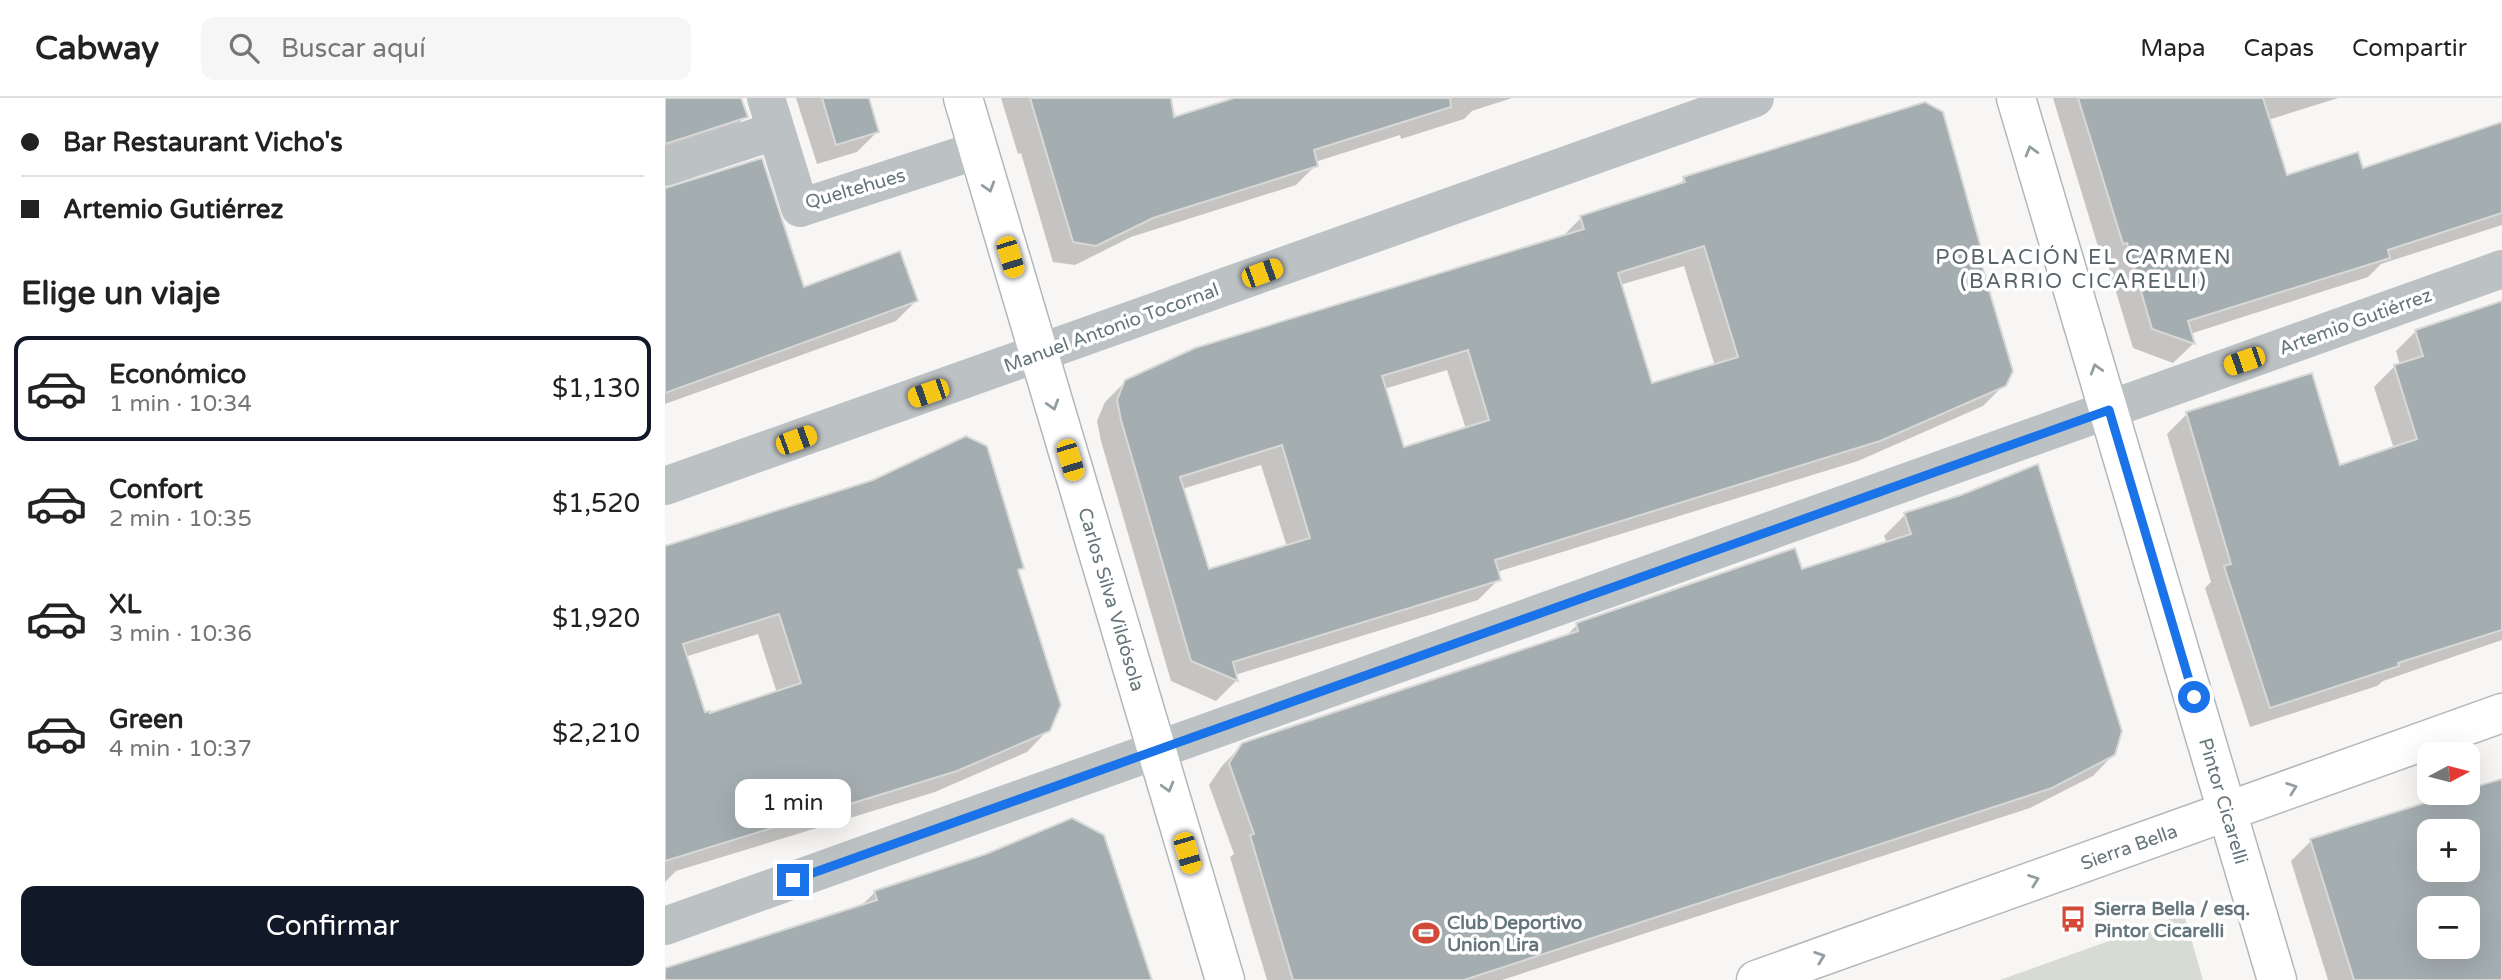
<!DOCTYPE html>
<html lang="es">
<head>
<meta charset="utf-8">
<style>
  :root { --surface:#fff; --page:#f6f6f6; --text:#222; --muted:#767676; --line:#e0e0e0; --accent:#111827 }
  body { margin:0; font-family:"Varela Round",sans-serif; background:var(--page); color:var(--text); height:100vh; display:flex; flex-direction:column; font-size:26px; white-space:nowrap }
  * { box-sizing:border-box; margin:0 }
  p { font-size:23px; color:var(--muted) }
  .icon { flex:none; width:38px; height:38px; fill:none; stroke:currentColor; stroke-width:2; stroke-linecap:round; stroke-linejoin:round }
  .map { position:relative; flex:1; overflow:hidden }
  .panel { display:flex; flex-direction:column; background:var(--surface); width:665px }
  .panel>* { flex:none }
  .hud { display:grid; align-content:center; height:154px; padding:0 21px; background:var(--surface) }
  .needle { width:46px; rotate:83deg }
  .tools { position:absolute; left:1752px; top:644px; display:grid; gap:14px }
  .tools a { display:grid; place-items:center; width:63px; height:63px; border-radius:14px; background:var(--surface); box-shadow:0 7px 28px #0002; font-size:35px }
  .end { position:absolute; width:32px; height:32px; margin:-16px; border:9px solid #1a73e8; background:#fff; box-shadow:0 0 0 4px #fff }
  .from { border-radius:50% }
  .bubble { position:absolute; height:49px; border-radius:14px; background:var(--surface); box-shadow:0 7px 28px #0002; font-size:23px; font-weight:600; line-height:49px; text-align:center }
  .car { position:absolute; width:21px; height:42px; margin:-21px -10px; border-radius:9px; box-shadow:0 0 5px 2px #0007; background:linear-gradient(#f5c518 24%,#345 0 40%,#f5c518 0 76%,#345 0 86%,#f5c518 0) }
  .hud b { display:flex; align-items:center; gap:24px; height:66px; font-size:26px }
  .hud b+b { border-top:2px solid var(--line) }
  .hud i { width:18px; height:18px; background:var(--text) }
  ul { padding:0; list-style:none }
  li { display:flex; align-items:center; gap:21px; height:105px; margin:0 14px 10px; padding:0 7px; border:4px solid transparent; border-radius:14px }
  li div { flex:1 }
  li b { display:block; font-size:26px }
  li em { font-style:normal; font-weight:600 }
  li.active { border-color:var(--accent) }
  li>.icon { width:63px; height:63px; stroke-width:1.5 }
  h2 { padding:0 21px; font-size:32px; line-height:84px }
  .action { display:flex; gap:14px; margin-top:auto; padding:14px 21px }
  .action a { flex:1; height:80px; border-radius:14px; background:var(--accent); color:#fff; font-size:28px; font-weight:600; line-height:80px; text-align:center }
  header { display:flex; align-items:center; gap:42px; box-sizing:border-box; height:98px; padding:0 35px; background:var(--surface); border-bottom:2px solid var(--line) }
  header strong { font-size:33px }
  nav { display:flex; gap:38px; margin-inline-start:auto; font-size:24px }
  .search { width:490px; height:63px; background:var(--page); display:flex; align-items:center; gap:18px; box-sizing:border-box; padding:0 24px; border-radius:14px; color:var(--muted); font-size:26px }
  main { display:flex; flex:1; min-height:0 }
  .map>svg:first-child { display:block }
  .green { fill:#d7dbd3 }
  .shadow { fill:#0003; fill-rule:evenodd }
  .building { fill:#a4adb0; stroke:#d8d8d6; stroke-width:2; fill-rule:evenodd }
  .lines { fill:none; stroke-linecap:round; stroke-linejoin:round }
  .secondary-casing { stroke:#b1b7ba; stroke-width:41 }
  .street { stroke:#bcc1c3; stroke-width:38 }
  .secondary { stroke:#fff; stroke-width:38 }
  .oneway { stroke:#939ea3 }
  .route { stroke:#1a73e8; stroke-width:9 }
  .labels { text-anchor:middle; stroke-width:7; stroke-linejoin:round; paint-order:stroke }
  .street-label { font-size:19px; fill:#65757c; stroke:#fff }
  .poi-label { font-size:19px; font-weight:bold; fill:#65757c; stroke:#fff; text-anchor:start }
  .neighbourhood-label { font-size:21px; letter-spacing:2px; fill:#566268; stroke:#fff }
</style>
</head>
<body>
<header>
<strong>Cabway</strong>
<div class="search"><svg class="icon" aria-label="search" viewBox="0 0 24 24"><circle cx="10" cy="10" r="6"/><path d="M15 15l6 6"/></svg>Buscar aquí</div>
<nav><a>Mapa</a><a>Capas</a><a>Compartir</a></nav>
</header>
<main>
<section class="panel">
<div class="hud">
<b><i class="from"></i>Bar Restaurant Vicho's</b>
<b><i></i>Artemio Gutiérrez</b>
</div>
<h2>Elige un viaje</h2>
<ul>
<li class="active"><svg class="icon" aria-label="car" viewBox="0 0 24 24"><path d="M5 17H2v-5l4-1 3-4h7l3 4 3 1v5h-3M9 17h6M6 11h13"/><circle cx="7" cy="17" r="2"/><circle cx="17" cy="17" r="2"/></svg><div><b>Económico</b><p>1 min · 10:34</p></div><em>$1,130</em></li>
<li><svg class="icon" aria-label="car" viewBox="0 0 24 24"><path d="M5 17H2v-5l4-1 3-4h7l3 4 3 1v5h-3M9 17h6M6 11h13"/><circle cx="7" cy="17" r="2"/><circle cx="17" cy="17" r="2"/></svg><div><b>Confort</b><p>2 min · 10:35</p></div><em>$1,520</em></li>
<li><svg class="icon" aria-label="car" viewBox="0 0 24 24"><path d="M5 17H2v-5l4-1 3-4h7l3 4 3 1v5h-3M9 17h6M6 11h13"/><circle cx="7" cy="17" r="2"/><circle cx="17" cy="17" r="2"/></svg><div><b>XL</b><p>3 min · 10:36</p></div><em>$1,920</em></li>
<li><svg class="icon" aria-label="car" viewBox="0 0 24 24"><path d="M5 17H2v-5l4-1 3-4h7l3 4 3 1v5h-3M9 17h6M6 11h13"/><circle cx="7" cy="17" r="2"/><circle cx="17" cy="17" r="2"/></svg><div><b>Green</b><p>4 min · 10:37</p></div><em>$2,210</em></li>
</ul>
<div class="action"><a>Confirmar</a></div>
</section>
<div class="map">
<svg width="1837" height="882" viewBox="0 0 1837 882">
  <rect width="100%" height="100%" fill="#f7f6f4"/>
  <polygon class="green" points="1519,816 1538,882 1335,882"/>
  <g class="shadow">
    <polygon points="0,0 75,0 81,18 61,38 0,58"/>
    <polygon points="131,0 202,0 212,34 192,54 152,66"/>
    <polygon points="336,0 505,0 511,20 574,0 847,0 807,13 799,21 736,41 735,37 650,64 651,67 631,87 466,139 410,167 388,164 356,55 353,56"/>
    <polygon points="1388,0 1673,0 1603,22 1621,79 1697,72 1837,26 1837,127 1716,166 1703,179 1525,236 1528,246 1508,265 1468,250 1442,164 1438,165"/>
    <path d="M1019 81 1314 150 1311 153 1339 287 1318 308 1193 363 832 474 834 481 813 502 570 577 571 583 551 603 506 583 436 343 432 323 440 304 461 283 895 141 916 120 1012 89ZM1019 168 1050 268 986 287 955 187ZM782 272 801 331 737 351 719 291ZM596 367 622 449 542 474 517 391Z"/>
    <polygon points="0,92 138,191 251,203 231,223 0,306"/>
    <polygon points="1837,205 1837,542 1718,583 1712,588 1585,629 1540,490 1546,484 1502,336 1522,316 1674,369 1729,351 1709,289 1729,269 1735,267 1731,253 1751,233"/>
    <polygon points="1240,417 1449,656 1428,678 1365,710 837,882 602,882 565,759 569,756 544,687 557,668 578,646 899,540 912,527 1136,474 1222,445 1219,438"/>
    <path d="M0 451 357 469 352 474 383 632 362 654 270 694 11 773 0 784ZM93 536 112 595 44 617 39 616 20 559Z"/>
    <path d="M1837 682V882H1663L1626 763 1646 743ZM1764 733H1802V772H1764ZM1764 810H1802V849H1764Z"/>
    <polygon points="210,794 484,882 0,882 0,872 195,809"/>
  </g>
  <g class="building">
    <polygon points="0,0 76,0 83,19 0,46"/>
    <polygon points="157,0 204,0 214,34 171,47"/>
    <polygon points="365,0 506,0 509,19 569,0 785,0 786,9 649,52 653,68 488,120 431,148 408,144"/>
    <polygon points="1413,0 1598,0 1622,77 1693,54 1698,70 1837,24 1837,115 1723,152 1725,160 1523,223 1530,246 1487,231 1462,145 1458,146"/>
    <path d="M1260 4 1278 14 1316 150 1312 151 1348 273 1341 288 1215 343 830 462 836 482 568 564 573 583 526 563 456 322 452 302 460 282 530 250 919 131 915 118 1020 84 1018 79ZM1039 148 1073 259 987 285 953 175ZM803 252 824 322 739 349 717 278ZM617 347 645 440 544 471 515 379Z"/>
    <polygon points="97,60 139,189 235,153 253,203 0,295 0,90"/>
    <polygon points="1837,203 1837,532 1733,565 1734,568 1605,610 1559,468 1566,466 1521,314 1647,275 1675,367 1752,341 1729,267 1758,258 1750,232"/>
    <path d="M301 338 322 348 359 470 353 472 396 607 385 633 292 673 0 763V448L208 382ZM114 516 136 585 45 615V613L40 614 18 546Z"/>
    <polygon points="1373,366 1457,633 1450,657 1387,690 799,882 628,882 585,737 589,736 564,665 577,645 913,533 911,525 1130,450 1137,471 1246,436 1239,415 1296,397"/>
    <path d="M1837 681V882H1689L1645 741 1791 695H1802V691ZM1764 733H1802V772H1764ZM1764 810H1802V849H1764Z"/>
    <polygon points="407,720 439,737 487,882 0,882 0,870 212,802 209,793 321,756"/>
  </g>
  <g class="lines">
    <g class="secondary-casing">
      <g id="secondary">
        <path id="s1" d="M298 0 560 882"/>
        <path id="s2" d="M1351 0 1612 882"/>
        <path id="s3" d="M1091 882 1837 615"/>
      </g>
    </g>
    <g class="street">
      <polyline points="101,0 135,110 313,52"/>
      <polyline points="0,69 110,33"/>
      <polyline points="0,388 1090,0"/>
      <polyline points="0,828 1837,171"/>
    </g>
    <use href="#secondary" class="secondary"/>
  </g>
  <defs><path id="oneway-chevron" d="M-2-3.5L2.5 0L-2 3.5" fill="none" stroke-width="1.6" stroke-linecap="round" stroke-linejoin="round" transform="scale(1.75)"/></defs>
  <g class="oneway">
    <use href="#oneway-chevron" transform="translate(1366 53) rotate(-106)"/>
    <use href="#oneway-chevron" transform="translate(324 89) rotate(73)"/>
    <use href="#oneway-chevron" transform="translate(1431 271) rotate(-107)"/>
    <use href="#oneway-chevron" transform="translate(388 307) rotate(73)"/>
    <use href="#oneway-chevron" transform="translate(503 689) rotate(74)"/>
    <use href="#oneway-chevron" transform="translate(1627 690) rotate(-20)"/>
    <use href="#oneway-chevron" transform="translate(1369 782) rotate(-20)"/>
    <use href="#oneway-chevron" transform="translate(1155 859) rotate(-20)"/>
  </g>
  <g class="lines">
    <polyline class="route" points="128,782 1444,312 1529,599"/>
  </g>
  <defs>
    <g id="bus-bare" transform="scale(2.1)"><path d="M-5-6H5V4H4V6H2V4H-2V6H-4V4H-5ZM-3.5-4V0h7V-4ZM-3.5 1.2v1.5H-2V1.2ZM2 1.2v1.5H3.5V1.2Z" fill="#d24938" stroke="#fff" stroke-width="2.5" paint-order="stroke"/></g>
    <g id="stadium-bare" transform="scale(2.1)"><path d="M0-5a6.5 5 0 1 0 0 10a6.5 5 0 1 0 0-10ZM-3.5-1.8h7v3.6h-7Z" fill="#d24938" stroke="#fff" stroke-width="2.5" paint-order="stroke"/></g>
  </defs>
  <g fill-rule="evenodd">
    <use href="#bus-bare" x="1408" y="821"/>
    <use href="#stadium-bare" x="761" y="835"/>
  </g>
  <g class="labels">
    <g class="street-label">
      <text transform="translate(190 90) rotate(-16)" y="7">Queltehues</text>
      <text transform="translate(1690 223) rotate(-20)" y="7">Artemio Gutiérrez</text>
      <text transform="translate(446 229) rotate(-20)" y="7">Manuel Antonio Tocornal</text>
      <text dy="7" stroke="none"><textPath href="#s1" startOffset="523">Carlos Silva Vildósola</textPath></text>
      <text dy="7" stroke="none"><textPath href="#s2" startOffset="733">Pintor Cicarelli</textPath></text>
      <text dy="7" stroke="none"><textPath href="#s3" startOffset="396">Sierra Bella</textPath></text>
    </g>
    <g class="poi-label">
      <text x="1429" y="817">Sierra Bella / esq.<tspan x="1429" dy="22">Pintor Cicarelli</tspan></text>
      <text x="782" y="831">Club Deportivo<tspan x="782" dy="22">Union Lira</tspan></text>
    </g>
    <g class="neighbourhood-label">
      <text x="1419" y="166">POBLACIÓN EL CARMEN<tspan x="1419" dy="24">(BARRIO CICARELLI)</tspan></text>
    </g>
  </g>
</svg>
<div class="tools">
<a><svg class="needle" viewBox="-14 -14 28 28"><path d="M0-13l5 13h-10z" fill="#e53935"/><path d="M0 13l5-13h-10z" fill="#767676"/></svg></a>
<a>+</a>
<a>−</a>
</div>
<i class="end from" style="left:1529px;top:599px"></i>
<i class="end" style="left:128px;top:782px"></i>
<div class="bubble" style="left:70px;top:681px;width:116px">1 min</div>
<i class="car" style="left:345px;top:159px;rotate:163deg"></i>
<i class="car" style="left:597px;top:175px;rotate:70deg"></i>
<i class="car" style="left:1579px;top:263px;rotate:251deg"></i>
<i class="car" style="left:263px;top:295px;rotate:251deg"></i>
<i class="car" style="left:131px;top:342px;rotate:70deg"></i>
<i class="car" style="left:405px;top:362px;rotate:163deg"></i>
<i class="car" style="left:522px;top:755px;rotate:164deg"></i>
</div>
</main>
</body>
</html>
